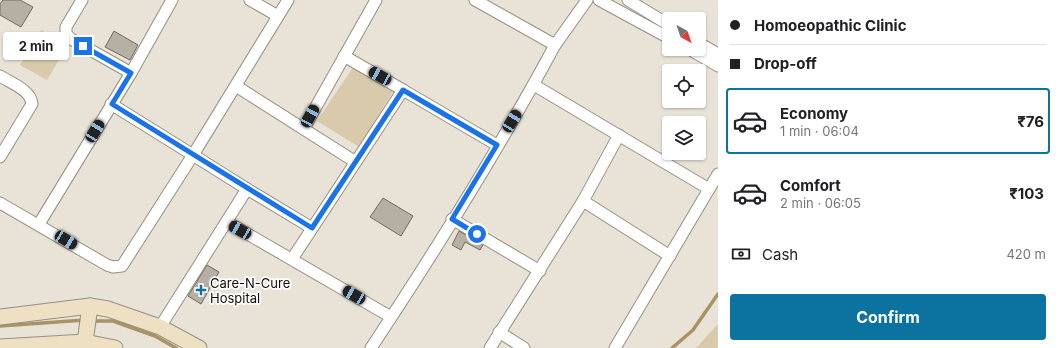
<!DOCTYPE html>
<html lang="en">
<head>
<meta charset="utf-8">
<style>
  :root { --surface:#fff; --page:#f2f2f2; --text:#202124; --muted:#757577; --line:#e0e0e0; --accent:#0c729f }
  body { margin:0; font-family:Inter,sans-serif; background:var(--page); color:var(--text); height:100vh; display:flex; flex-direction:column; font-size:15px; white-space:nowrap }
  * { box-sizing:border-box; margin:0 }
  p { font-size:13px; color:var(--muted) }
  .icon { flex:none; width:22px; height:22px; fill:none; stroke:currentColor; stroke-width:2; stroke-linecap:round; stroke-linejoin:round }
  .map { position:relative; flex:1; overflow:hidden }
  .sheet { display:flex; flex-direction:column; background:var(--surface); width:340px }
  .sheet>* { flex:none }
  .guide { display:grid; align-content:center; height:88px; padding:0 12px; background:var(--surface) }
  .needle { width:26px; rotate:140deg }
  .controls { position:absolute; left:662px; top:12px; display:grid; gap:8px }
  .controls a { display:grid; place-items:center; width:44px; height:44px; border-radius:4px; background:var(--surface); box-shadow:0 1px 3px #0004; font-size:20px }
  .end { position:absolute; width:18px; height:18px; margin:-9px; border:5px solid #1a73e8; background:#fff; box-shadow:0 0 0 2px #fff }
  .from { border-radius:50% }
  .bubble { position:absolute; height:28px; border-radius:4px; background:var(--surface); box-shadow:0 1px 3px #0004; font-size:13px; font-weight:700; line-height:28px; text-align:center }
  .car { position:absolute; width:12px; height:24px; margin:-12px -6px; border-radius:5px; box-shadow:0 0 3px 1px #0007; background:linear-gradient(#222 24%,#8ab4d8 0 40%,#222 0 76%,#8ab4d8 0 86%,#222 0) }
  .guide b { display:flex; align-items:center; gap:14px; height:38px; font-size:15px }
  .guide b+b { border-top:1px solid var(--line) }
  .guide i { width:10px; height:10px; background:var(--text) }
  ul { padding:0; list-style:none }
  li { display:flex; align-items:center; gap:12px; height:66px; margin:0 8px 6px; padding:0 4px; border:2px solid transparent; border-radius:4px }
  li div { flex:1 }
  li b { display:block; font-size:15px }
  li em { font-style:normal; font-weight:700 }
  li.current { border-color:var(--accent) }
  li>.icon { width:36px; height:36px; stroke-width:1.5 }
  .pay { display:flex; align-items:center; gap:10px; height:44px; padding:0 12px; font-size:15px }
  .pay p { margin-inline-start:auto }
  .cta { display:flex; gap:8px; margin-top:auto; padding:8px 12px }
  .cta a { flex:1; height:46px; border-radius:4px; background:var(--accent); color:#fff; font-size:16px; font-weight:700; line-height:46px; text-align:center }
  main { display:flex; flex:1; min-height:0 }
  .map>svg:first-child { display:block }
  .green { fill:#d8caab }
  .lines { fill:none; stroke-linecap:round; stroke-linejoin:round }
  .stream { stroke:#a99263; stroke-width:3.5 }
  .building { fill:#b6b0a4; stroke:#706b60 }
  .street-casing { stroke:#959084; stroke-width:13 }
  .secondary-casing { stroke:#959084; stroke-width:17 }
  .street { stroke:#fff; stroke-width:11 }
  .secondary { stroke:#ede0c3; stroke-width:15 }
  .route { stroke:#1a73e8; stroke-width:5 }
  .poi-dot { fill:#0c729f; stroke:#fff; stroke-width:1.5 }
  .labels { text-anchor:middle; stroke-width:3.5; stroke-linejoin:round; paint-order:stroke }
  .poi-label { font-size:13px; fill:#100e0a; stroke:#fff; text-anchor:start }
</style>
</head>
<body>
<main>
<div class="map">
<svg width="718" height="348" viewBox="0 0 718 348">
  <rect width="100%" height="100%" fill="#e9e3d7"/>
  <g class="green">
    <polygon points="41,30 68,45 47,80 20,65"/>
    <polygon points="354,66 394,90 359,147 317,121"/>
    <polygon points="718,324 718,348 696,348"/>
  </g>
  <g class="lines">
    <g class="stream">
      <polyline points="91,321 113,321 155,336 176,348"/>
      <polyline points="0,326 85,320"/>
      <polyline points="672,348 693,330 718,294"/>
    </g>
  </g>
  <g class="building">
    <polygon points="3,0 20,0 33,7 21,27 0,15 0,4"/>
    <polygon points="114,31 138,45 130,60 105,47"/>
    <polygon points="383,198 413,216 401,236 370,217"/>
    <polygon points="459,231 483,245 480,250 465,242 461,250 452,245"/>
    <polygon points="207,265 219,272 201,304 188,296"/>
  </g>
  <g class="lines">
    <g class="street-casing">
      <g id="street">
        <polyline points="82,0 66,27 66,34 71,39 131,73"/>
        <polyline points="250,0 278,16"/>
        <polyline points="475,0 555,45 587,0"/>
        <polyline points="599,0 669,38"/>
        <polyline points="628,0 669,25"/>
        <polyline points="699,43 718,54"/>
        <polyline points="689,49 718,66"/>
        <polyline points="344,56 403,90"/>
        <path d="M0 76C11 83 31 90 32 104L0 157"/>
        <polyline points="534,85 709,189"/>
        <polyline points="236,86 354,161"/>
        <polyline points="304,128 376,0"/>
        <polyline points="247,189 193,155 288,0"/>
        <polyline points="583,201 670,256"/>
        <polyline points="0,203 107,265 113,267 122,266 193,155 111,104"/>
        <polyline points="452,219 540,271"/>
        <polyline points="227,222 391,317"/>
        <polyline points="39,224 131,73 172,0"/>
        <polyline points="292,259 403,90 497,145"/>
        <polyline points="160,327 247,189 312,228"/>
        <polyline points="499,332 524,348"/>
        <path d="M371 348C436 250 499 149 555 45"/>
        <polyline points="490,348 583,201 619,135"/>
        <polyline points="615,348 718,174"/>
      </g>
    </g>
    <g class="secondary-casing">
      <g id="secondary">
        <polyline points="0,317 90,306 108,309 160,327 199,348"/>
        <polyline points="85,342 90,306"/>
        <polyline points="0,347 85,342 115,348"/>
      </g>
    </g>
    <use href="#street" class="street"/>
    <use href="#secondary" class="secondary"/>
  </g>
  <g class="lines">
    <polyline class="route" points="83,46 131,73 112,104 312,228 403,90 497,145 452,219 477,234"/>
  </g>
  <path class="poi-dot" d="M199 284h4v4h4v4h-4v4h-4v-4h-4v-4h4z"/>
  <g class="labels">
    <g class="poi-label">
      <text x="210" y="288">Care-N-Cure<tspan x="210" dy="15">Hospital</tspan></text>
    </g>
  </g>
</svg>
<div class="controls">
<a><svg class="needle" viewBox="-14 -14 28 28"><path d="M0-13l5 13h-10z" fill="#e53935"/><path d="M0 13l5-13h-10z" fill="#757577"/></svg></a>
<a><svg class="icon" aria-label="locate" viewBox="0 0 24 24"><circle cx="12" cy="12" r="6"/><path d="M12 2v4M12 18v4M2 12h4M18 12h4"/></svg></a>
<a><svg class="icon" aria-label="layers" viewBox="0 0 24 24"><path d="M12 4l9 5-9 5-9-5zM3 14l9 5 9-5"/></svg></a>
</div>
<i class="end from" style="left:477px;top:234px"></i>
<i class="end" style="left:83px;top:46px"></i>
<div class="bubble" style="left:3px;top:32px;width:66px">2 min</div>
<i class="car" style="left:380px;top:76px;rotate:299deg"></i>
<i class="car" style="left:310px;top:116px;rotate:29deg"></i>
<i class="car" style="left:512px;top:121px;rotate:31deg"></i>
<i class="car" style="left:95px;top:131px;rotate:31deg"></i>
<i class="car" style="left:240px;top:230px;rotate:300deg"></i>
<i class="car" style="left:66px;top:240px;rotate:121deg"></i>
<i class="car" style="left:354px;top:295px;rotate:300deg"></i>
</div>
<section class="sheet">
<div class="guide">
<b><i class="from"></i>Homoeopathic Clinic</b>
<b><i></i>Drop-off</b>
</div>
<ul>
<li class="current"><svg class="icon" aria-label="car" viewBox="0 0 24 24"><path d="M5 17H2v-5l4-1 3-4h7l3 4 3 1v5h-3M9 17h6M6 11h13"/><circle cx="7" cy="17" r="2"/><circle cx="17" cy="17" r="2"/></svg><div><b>Economy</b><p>1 min · 06:04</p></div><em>₹76</em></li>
<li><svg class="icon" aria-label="car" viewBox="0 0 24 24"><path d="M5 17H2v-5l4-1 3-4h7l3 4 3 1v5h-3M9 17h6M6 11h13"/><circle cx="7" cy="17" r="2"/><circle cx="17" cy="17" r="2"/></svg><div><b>Comfort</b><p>2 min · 06:05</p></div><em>₹103</em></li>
</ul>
<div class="pay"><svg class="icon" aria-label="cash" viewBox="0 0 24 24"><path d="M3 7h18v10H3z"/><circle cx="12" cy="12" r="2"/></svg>Cash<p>420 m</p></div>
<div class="cta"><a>Confirm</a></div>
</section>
</main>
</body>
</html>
